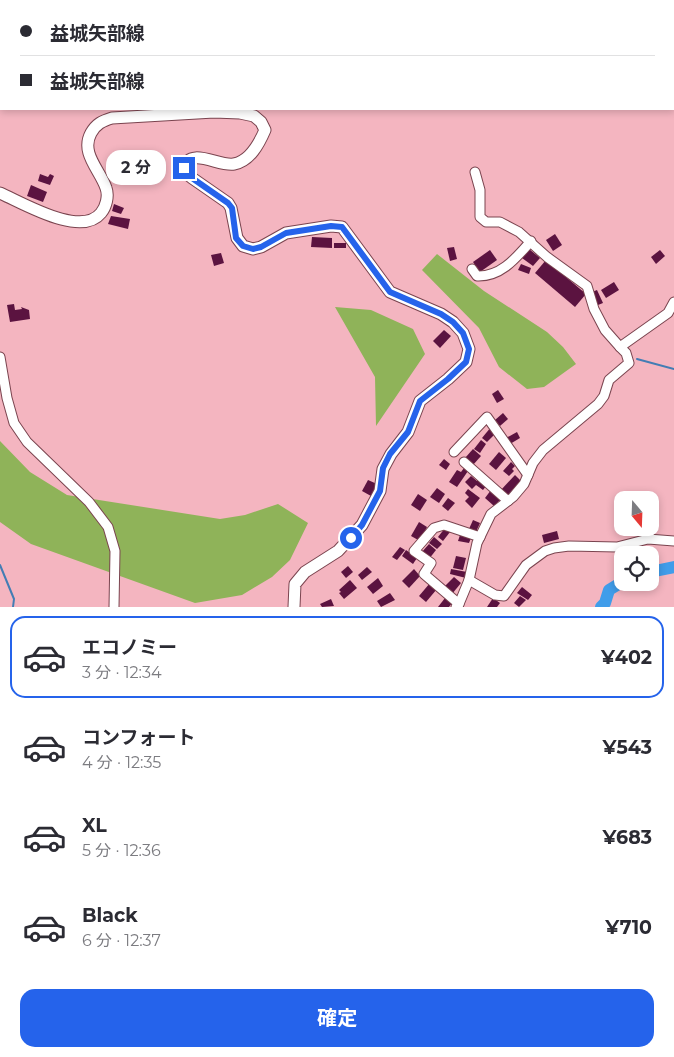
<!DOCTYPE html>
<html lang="ja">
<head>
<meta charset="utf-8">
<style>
  :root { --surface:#fff; --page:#f7f7f7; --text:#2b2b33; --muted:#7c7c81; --line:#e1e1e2; --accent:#2563eb }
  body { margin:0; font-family:Montserrat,"Noto Sans JP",sans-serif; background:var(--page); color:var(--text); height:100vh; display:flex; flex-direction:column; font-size:19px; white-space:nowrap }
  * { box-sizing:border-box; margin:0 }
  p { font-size:16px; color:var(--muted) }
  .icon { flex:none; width:28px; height:28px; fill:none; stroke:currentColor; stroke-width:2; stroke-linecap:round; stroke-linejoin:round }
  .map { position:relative; height:607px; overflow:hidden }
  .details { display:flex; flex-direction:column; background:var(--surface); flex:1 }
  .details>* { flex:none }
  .banner { position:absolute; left:0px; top:0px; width:675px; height:110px; box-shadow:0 2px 8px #0003; display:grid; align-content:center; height:110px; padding:0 20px; background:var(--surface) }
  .needle { width:32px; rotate:161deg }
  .controls { position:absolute; left:614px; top:491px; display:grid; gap:10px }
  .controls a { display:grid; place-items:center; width:45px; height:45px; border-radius:10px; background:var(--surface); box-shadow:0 2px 8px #0003; font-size:25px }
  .end { position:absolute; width:22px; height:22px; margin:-11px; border:6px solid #2563eb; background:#fff; box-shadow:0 0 0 2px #fff }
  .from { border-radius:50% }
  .bubble { position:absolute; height:35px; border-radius:15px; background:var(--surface); box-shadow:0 2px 8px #0003; font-size:16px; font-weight:700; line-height:35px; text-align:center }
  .banner b { display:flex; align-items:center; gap:18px; height:48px; font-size:19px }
  .banner b+b { border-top:1px solid var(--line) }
  .banner i { width:12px; height:12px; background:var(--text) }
  ul { padding:9px 0 0; list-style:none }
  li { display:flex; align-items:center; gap:15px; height:82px; margin:0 10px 8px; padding:0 10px; border:2px solid transparent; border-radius:15px }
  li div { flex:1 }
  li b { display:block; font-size:19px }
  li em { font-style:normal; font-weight:700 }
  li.active { border-color:var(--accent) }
  li>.icon { width:45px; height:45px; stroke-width:1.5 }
  .primary-button { display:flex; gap:10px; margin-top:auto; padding:10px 20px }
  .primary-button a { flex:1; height:58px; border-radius:15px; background:var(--accent); color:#fff; font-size:20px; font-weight:700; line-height:58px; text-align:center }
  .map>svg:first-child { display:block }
  .green { fill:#8fb359 }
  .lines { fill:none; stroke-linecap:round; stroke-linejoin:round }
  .stream { stroke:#437db4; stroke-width:2 }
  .river { stroke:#409dea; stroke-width:12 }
  .building { fill:#5b1340 }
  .minor-casing { stroke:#7a444f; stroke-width:11 }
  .major-casing { stroke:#7a444f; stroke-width:13 }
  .minor { stroke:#fff; stroke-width:9 }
  .major { stroke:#fff; stroke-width:11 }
  .route { stroke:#2563eb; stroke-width:6 }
</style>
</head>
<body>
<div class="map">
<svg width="674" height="607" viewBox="0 0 674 607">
  <rect width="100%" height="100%" fill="#f4b5c0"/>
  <g class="green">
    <polygon points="56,0 567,0 565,1"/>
    <polygon points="437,254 484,291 547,332 563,347 576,364 544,387 527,389 499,367 479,328 422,270"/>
    <polygon points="335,307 371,310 413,329 425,354 376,426 375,377"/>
    <polygon points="0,441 30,472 67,495 220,519 245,515 278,504 308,523 290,560 272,577 242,595 195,603 31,544 0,522"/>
  </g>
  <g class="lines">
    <g class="stream">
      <polyline points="637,359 674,369"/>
      <polyline points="0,565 14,599 13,607"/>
    </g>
    <g class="river">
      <polyline points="650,572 674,567"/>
      <polyline points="601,607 605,603 609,590 622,582"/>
    </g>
  </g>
  <g class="building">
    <polygon points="40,174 48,177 50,174 54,176 50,185 38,181"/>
    <polygon points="31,185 47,192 43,202 27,196"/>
    <polygon points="114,204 124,208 121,214 112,211"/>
    <polygon points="111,216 130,219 128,229 108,224"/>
    <polygon points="555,234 562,245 553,251 546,240"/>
    <polygon points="312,237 332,238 332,248 311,247"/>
    <rect x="334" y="243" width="12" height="5"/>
    <polygon points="454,247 457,259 450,261 447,248"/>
    <polygon points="529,249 540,258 533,266 522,258"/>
    <polygon points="490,250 497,260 480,272 473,262"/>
    <polygon points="660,250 665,256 656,264 651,257"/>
    <polygon points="221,253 224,263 214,266 211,255"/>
    <polygon points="546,260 586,294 575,307 535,273"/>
    <polygon points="521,264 531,268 529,274 518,270"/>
    <polygon points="614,282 619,290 606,298 601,290"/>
    <polygon points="597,290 603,303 598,305 592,292"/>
    <polygon points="14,304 15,310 22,309 21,307 29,310 30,319 10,322 7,305"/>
    <polygon points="444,330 451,336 440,348 433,341"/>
    <polygon points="498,390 504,399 497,403 492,394"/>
    <polygon points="503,413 508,419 500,426 495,420"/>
    <polygon points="491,427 497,432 487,442 482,438"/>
    <polygon points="517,432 520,438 510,444 506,438"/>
    <polygon points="481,440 486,444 480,453 474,449"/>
    <polygon points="473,449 481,456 473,465 465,458"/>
    <polygon points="499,452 506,458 496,470 489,464"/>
    <polygon points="444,459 450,464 446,470 439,465"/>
    <polygon points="511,462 515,466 512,469 514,471 509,476 503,471"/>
    <polygon points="464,468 468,471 457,487 449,482 457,470 461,472"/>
    <polygon points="515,475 521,481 506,497 500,491"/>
    <polygon points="471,476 477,481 479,479 487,485 483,490 476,485 472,489 465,482"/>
    <polygon points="368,480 377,484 371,496 362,491"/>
    <polygon points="437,488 445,494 439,503 430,497"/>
    <polygon points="468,489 480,498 472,508 465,501 469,497 465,493"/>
    <polygon points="491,490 501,499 494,506 485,498"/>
    <polygon points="418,494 427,500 420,511 411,505"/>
    <polygon points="448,498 455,503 448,511 442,506"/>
    <polygon points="473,520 480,523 476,532 469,529"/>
    <polygon points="419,522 427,527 420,541 411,536"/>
    <polygon points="445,528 450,532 443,541 438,537"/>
    <polygon points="557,531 559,539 544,543 542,535"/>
    <polygon points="460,535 471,538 469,543 458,541"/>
    <polygon points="434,537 442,544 437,549 429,543"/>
    <polygon points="429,544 436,550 429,559 421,553"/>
    <polygon points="400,547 405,550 397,560 392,557"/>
    <polygon points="406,550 417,558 413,564 402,556"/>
    <polygon points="456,556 466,558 463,570 453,568"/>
    <polygon points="348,566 353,572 346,578 341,572"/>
    <polygon points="367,567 372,572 362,580 358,575"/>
    <polygon points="414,569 420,576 409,588 402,581"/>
    <polygon points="451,569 467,572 466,578 450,574"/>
    <polygon points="454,577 461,583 452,594 444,587"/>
    <polygon points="378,578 383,586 373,594 367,587"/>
    <polygon points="350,580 357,588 344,599 339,593 341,592 339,590"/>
    <polygon points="430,583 437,589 426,602 419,596"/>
    <polygon points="522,587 532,595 528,600 517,593"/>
    <polygon points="390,593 395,600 381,607 377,601"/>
    <polygon points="520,596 526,600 519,607 514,603"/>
    <polygon points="445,598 452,603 449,607 438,607"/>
    <polygon points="493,598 500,603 497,607 487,607"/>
    <polygon points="331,599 334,606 322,607 320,604"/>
  </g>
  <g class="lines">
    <g class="minor-casing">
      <g id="minor">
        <polyline points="148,0 148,1"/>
        <polyline points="383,0 384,1"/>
        <polyline points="462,1 464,0"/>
        <polyline points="0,18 1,19"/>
        <polyline points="475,172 480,190 480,217 486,222 500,222 519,232 547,257 587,286 594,309 605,330 620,347"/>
        <path d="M472 269 477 276C501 277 516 258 531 241"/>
        <polyline points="0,357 7,398 14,423 27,442 89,502 108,527 115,551 114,607"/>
        <polyline points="454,452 487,417 528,475"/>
        <polyline points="464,462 508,501"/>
        <polyline points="469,580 495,595 504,596 526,565 545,551 554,548 569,546 617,547 648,539 674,541"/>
        <polyline points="459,604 424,574 431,563 414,551 434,528 444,525 480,537"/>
        <polyline points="456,607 459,604 469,580 477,543 491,514 513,497 524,484 533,463 543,450 598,404 604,396 609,380 629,363 626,353 620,347 668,313 674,302"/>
      </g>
    </g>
    <g class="major-casing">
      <path id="major" d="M0 193C23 203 81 238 101 213 106 207 109 196 106 188 100 170 80 153 91 133 96 124 102 121 112 118L214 112 240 113 254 116 261 122 265 130C259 144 250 161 234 164 219 167 190 146 184 168L187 174 192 178 228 203 231 208 237 238 243 246 253 249 261 247 286 233 331 226 342 227 390 292 441 314 453 322 463 333 469 349 466 362 448 379 420 401 408 432 391 454 383 469 380 491 362 525 338 551 305 572 295 584 294 607"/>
    </g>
    <use href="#minor" class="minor"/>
    <use href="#major" class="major"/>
  </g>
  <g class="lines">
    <polyline class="route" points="184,168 187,174 192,178 228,203 232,208 236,238 243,246 253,249 261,247 286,233 331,226 342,227 390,292 441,314 453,322 463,333 469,349 466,362 448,379 420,401 408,432 390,454 383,468 380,491 362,525 351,538"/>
  </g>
</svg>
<div class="controls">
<a><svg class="needle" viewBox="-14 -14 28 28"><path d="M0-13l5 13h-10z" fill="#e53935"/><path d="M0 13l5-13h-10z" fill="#7c7c81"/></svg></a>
<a><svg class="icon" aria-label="locate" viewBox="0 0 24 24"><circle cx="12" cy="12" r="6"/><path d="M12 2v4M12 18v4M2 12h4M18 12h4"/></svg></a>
</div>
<i class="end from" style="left:351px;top:538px"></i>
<i class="end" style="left:184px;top:168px"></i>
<div class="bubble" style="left:106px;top:150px;width:60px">2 分</div>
<div class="banner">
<b><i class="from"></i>益城矢部線</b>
<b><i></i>益城矢部線</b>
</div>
</div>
<section class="details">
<ul>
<li class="active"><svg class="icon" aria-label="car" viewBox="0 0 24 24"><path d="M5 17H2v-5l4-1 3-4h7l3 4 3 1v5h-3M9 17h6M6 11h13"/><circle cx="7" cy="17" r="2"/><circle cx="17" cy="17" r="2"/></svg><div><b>エコノミー</b><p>3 分 · 12:34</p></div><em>¥402</em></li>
<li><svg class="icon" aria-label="car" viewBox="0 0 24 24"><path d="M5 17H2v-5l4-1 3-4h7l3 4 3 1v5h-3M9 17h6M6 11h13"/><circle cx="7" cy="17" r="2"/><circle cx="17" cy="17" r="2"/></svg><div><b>コンフォート</b><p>4 分 · 12:35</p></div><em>¥543</em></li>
<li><svg class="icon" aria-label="car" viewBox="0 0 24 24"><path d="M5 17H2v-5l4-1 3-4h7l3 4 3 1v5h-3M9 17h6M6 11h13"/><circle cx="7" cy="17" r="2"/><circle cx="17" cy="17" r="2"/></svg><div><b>XL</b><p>5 分 · 12:36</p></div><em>¥683</em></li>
<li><svg class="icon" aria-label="car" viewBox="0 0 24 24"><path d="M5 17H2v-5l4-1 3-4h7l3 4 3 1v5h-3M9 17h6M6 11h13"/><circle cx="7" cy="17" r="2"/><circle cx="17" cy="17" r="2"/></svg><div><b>Black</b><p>6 分 · 12:37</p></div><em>¥710</em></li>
</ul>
<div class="primary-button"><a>確定</a></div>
</section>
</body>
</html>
